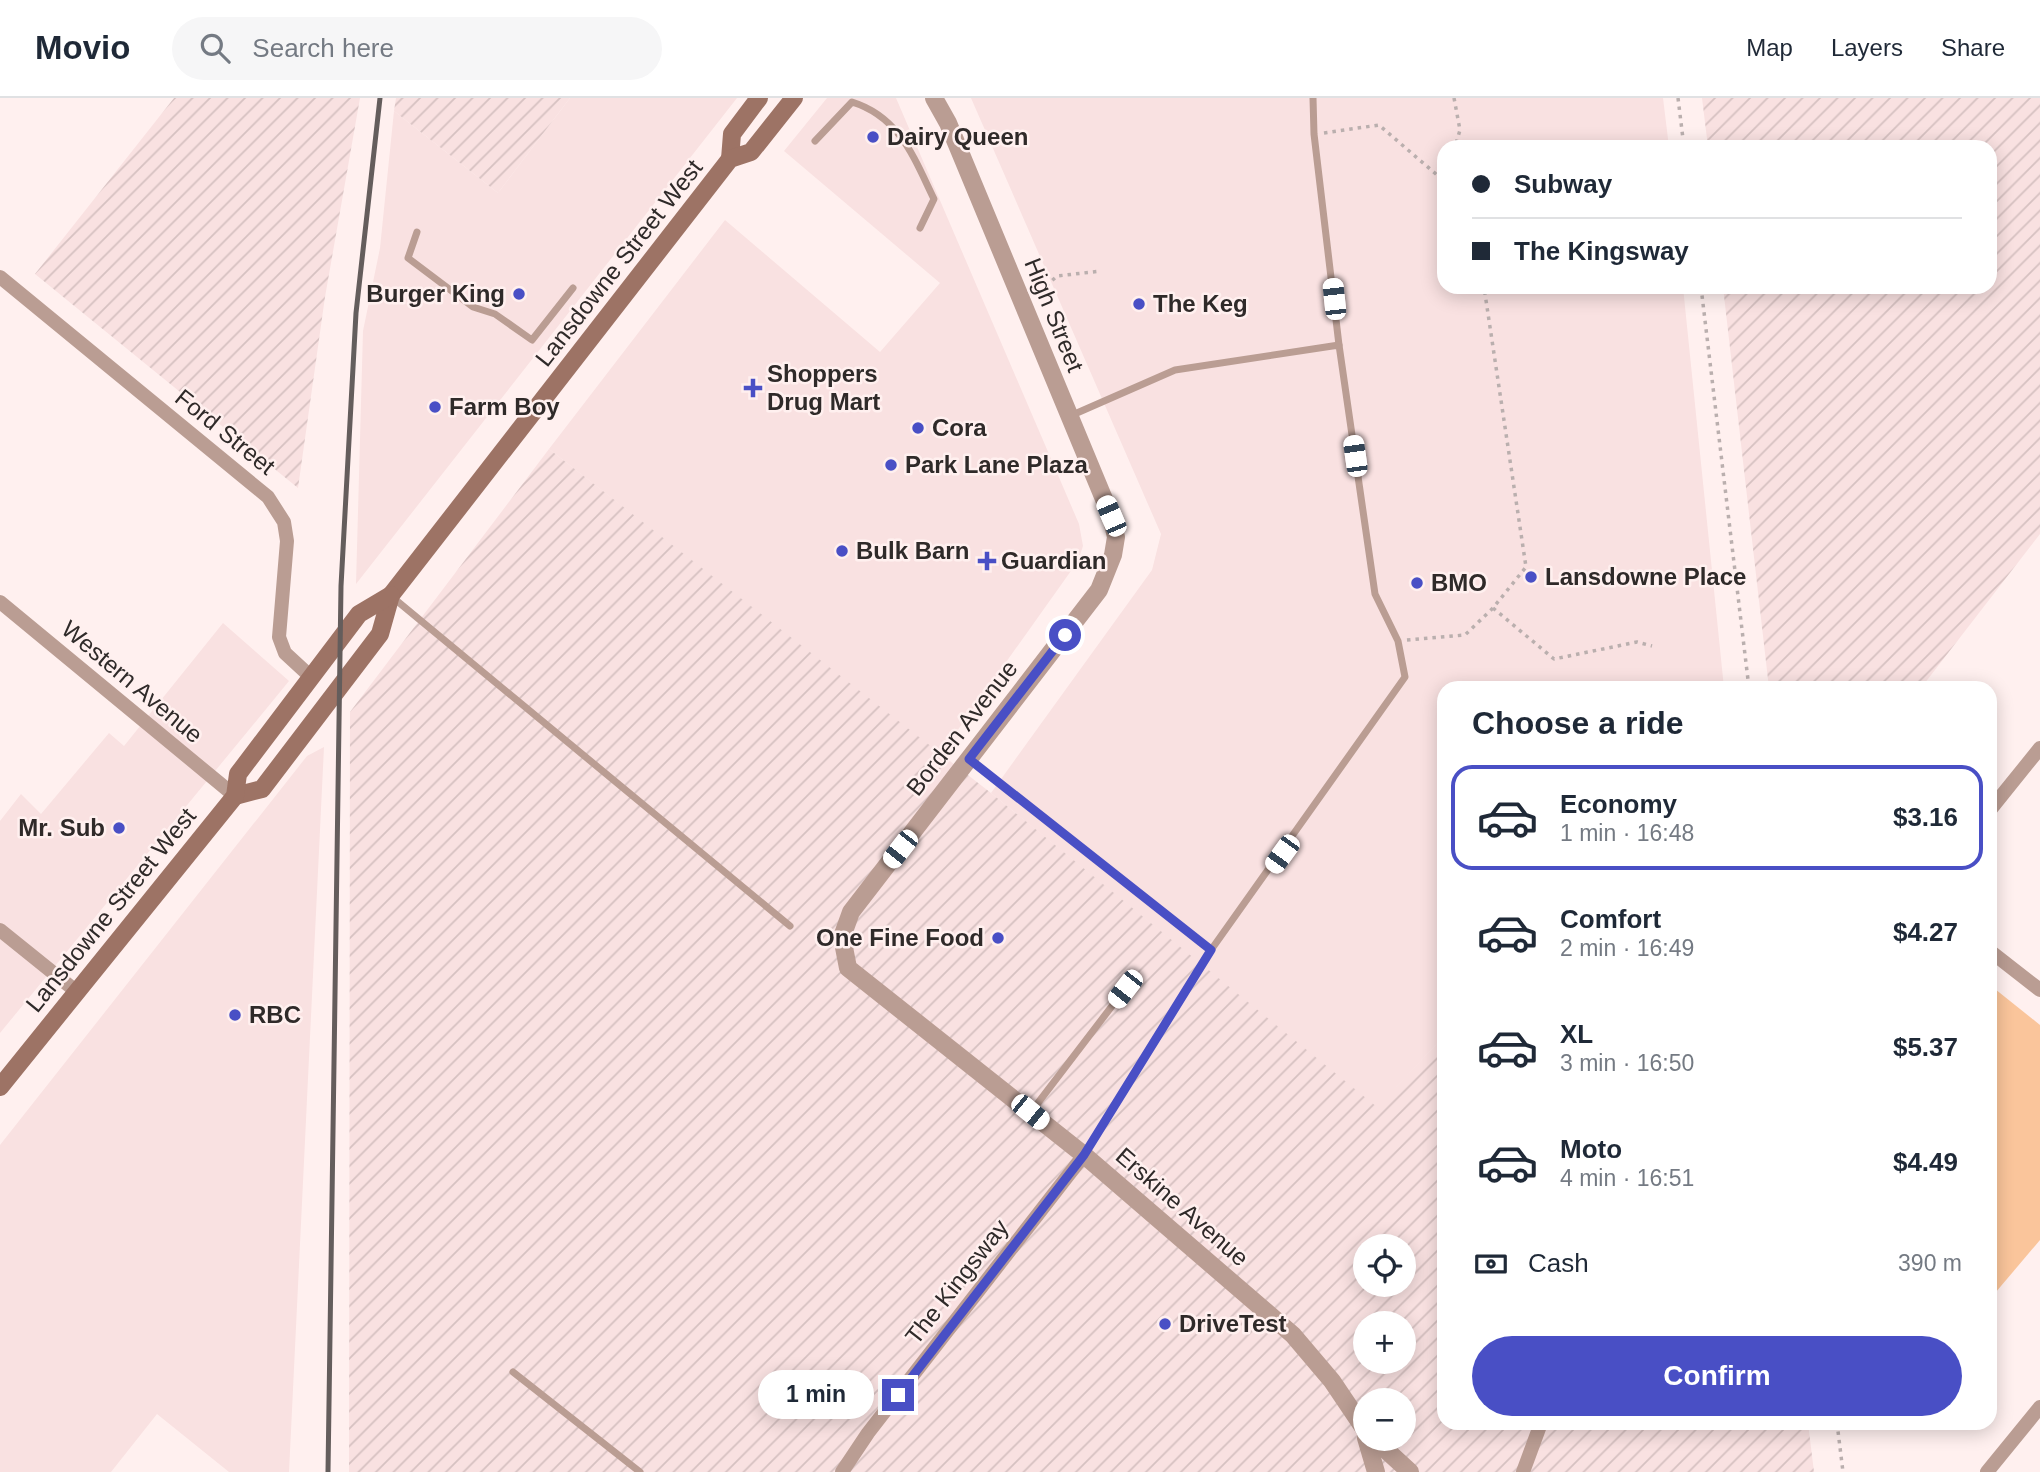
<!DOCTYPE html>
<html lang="en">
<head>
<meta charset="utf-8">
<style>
  :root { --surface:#fff; --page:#f6f6f7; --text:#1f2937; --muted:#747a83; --line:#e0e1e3; --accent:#494fc5 }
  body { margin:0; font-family:Helvetica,sans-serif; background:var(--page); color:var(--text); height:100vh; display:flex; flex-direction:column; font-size:26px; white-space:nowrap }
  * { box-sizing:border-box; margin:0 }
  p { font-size:23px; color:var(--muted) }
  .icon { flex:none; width:38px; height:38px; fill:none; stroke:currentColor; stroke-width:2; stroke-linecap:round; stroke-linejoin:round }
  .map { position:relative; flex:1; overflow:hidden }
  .drawer { position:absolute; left:1437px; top:583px; width:560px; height:749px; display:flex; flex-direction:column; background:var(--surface); border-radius:21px; box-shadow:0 4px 18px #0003 }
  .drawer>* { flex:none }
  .top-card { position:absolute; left:1437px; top:42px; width:560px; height:154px; border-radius:21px; box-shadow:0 4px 18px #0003; display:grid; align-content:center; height:154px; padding:0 35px; background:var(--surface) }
  .controls { position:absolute; left:1353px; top:1136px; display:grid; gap:14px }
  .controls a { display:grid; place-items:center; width:63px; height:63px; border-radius:50%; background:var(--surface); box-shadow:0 4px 18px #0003; font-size:35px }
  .end { position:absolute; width:32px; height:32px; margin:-16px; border:9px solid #494fc5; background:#fff; box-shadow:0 0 0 4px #fff }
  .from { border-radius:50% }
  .bubble { position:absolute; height:49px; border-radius:24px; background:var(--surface); box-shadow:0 4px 18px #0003; font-size:23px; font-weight:700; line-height:49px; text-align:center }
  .car { position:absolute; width:21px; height:42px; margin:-21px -10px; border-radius:9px; box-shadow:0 0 5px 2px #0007; background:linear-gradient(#fff 24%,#345 0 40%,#fff 0 76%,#345 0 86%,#fff 0) }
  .top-card b { display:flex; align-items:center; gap:24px; height:66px; font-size:26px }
  .top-card b+b { border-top:2px solid var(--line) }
  .top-card i { width:18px; height:18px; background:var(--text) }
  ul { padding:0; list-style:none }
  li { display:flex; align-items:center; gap:21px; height:105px; margin:0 14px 10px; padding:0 21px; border:4px solid transparent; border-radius:21px }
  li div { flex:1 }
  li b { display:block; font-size:26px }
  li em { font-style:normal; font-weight:700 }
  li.current { border-color:var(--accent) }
  li>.icon { width:63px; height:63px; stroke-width:1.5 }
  h2 { padding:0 35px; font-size:32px; line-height:84px }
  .pay { display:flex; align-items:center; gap:18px; height:77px; padding:0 35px; font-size:26px }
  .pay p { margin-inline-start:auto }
  .button { display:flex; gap:14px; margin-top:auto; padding:14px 35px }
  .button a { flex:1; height:80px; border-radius:42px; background:var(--accent); color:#fff; font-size:28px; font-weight:700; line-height:80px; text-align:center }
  header { display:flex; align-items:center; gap:42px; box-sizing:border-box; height:98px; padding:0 35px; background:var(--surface); border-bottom:2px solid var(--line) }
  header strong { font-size:33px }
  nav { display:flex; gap:38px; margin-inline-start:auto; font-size:24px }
  .search { width:490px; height:63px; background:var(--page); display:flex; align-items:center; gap:18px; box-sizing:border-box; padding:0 24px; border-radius:38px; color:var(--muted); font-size:26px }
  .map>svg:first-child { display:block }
  .built { fill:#f9e1e1 }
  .industrial { fill:url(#industrial-furrows); fill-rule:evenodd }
  .park { fill:#fac59b }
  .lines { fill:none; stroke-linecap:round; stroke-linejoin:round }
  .path { stroke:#baafae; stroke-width:3.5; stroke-dasharray:3.5 5; stroke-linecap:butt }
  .service { stroke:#ba9d93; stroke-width:7 }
  .minor { stroke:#ba9d93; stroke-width:14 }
  .tertiary { stroke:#ba9d93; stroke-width:18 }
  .secondary { stroke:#9d7365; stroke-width:18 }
  .rail { stroke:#645d5c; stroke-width:5 }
  .route { stroke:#494fc5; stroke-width:9 }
  .poi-dot { fill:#494fc5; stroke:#fff0ef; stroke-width:2.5 }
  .labels { text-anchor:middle; stroke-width:5; stroke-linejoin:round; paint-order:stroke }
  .poi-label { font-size:24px; font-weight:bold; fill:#2f2a29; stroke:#fff0ef; text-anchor:start }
  .street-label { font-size:24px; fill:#2f2a29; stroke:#fff0ef }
</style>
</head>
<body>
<header>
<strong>Movio</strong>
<div class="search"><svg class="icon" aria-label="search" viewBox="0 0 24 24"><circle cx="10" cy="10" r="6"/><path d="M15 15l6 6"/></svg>Search here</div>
<nav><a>Map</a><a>Layers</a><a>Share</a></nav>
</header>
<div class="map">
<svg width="2040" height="1374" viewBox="0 0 2040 1374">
  <defs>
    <pattern id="industrial-furrows" width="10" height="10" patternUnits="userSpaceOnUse" patternTransform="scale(1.75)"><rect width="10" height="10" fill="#f9e1e1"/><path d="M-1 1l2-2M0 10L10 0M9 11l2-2" fill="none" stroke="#d6c1c1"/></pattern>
  </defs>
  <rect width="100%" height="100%" fill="#fff0ef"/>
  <g class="built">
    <polygon points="570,0 737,0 356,486 363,233 380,150 394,13 498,95"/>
    <polygon points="827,0 896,0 1079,426 1083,448 1078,463 940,657 549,351 725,122 880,254 940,185 784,53"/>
    <polygon points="971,0 1663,0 1669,49 1444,49 1444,189 1683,189 1724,590 1444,590 1444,938 1377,1010 991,695 1152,472 1161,436"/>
    <polygon points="223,525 289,583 0,935 0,723 21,696 41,716 109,635 124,648"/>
    <polygon points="324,649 289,1374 229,1374 157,1316 111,1374 0,1374 0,1047 307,658"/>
  </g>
  <g class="industrial">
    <polygon points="174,0 360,0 325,199 298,390 35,176"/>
    <polygon points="396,0 570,0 498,95 394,13"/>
    <polygon points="1702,0 2040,0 2040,436 1921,590 1769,590 1723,189 1990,189 1990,49 1708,49"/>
    <path d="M549 351 991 695 1377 1009 1444 938V1325H1808L1814 1374H349L350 614ZM1365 1148H1404V1186H1365ZM1365 1225H1404V1264H1365ZM1365 1302H1404V1340H1365Z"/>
  </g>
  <polygon class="park" points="1990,887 2040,927 2040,1142 1990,1201"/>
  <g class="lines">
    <g class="path">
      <polyline points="1454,0 1460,32 1455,49"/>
      <polyline points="1678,0 1684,49"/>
      <polyline points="1324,35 1379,27 1444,83"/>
      <polyline points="1046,188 1057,178 1101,173"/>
      <polyline points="1701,189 1749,590"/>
      <polyline points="1493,510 1554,561 1637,544 1652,548"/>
      <polyline points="1407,542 1465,537 1493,510 1526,469 1484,189"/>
      <polyline points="1837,1325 1843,1374"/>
    </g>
    <g class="service">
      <polyline points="1313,0 1314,36 1339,247"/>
      <path d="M815 43 852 4C900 19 914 60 934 101L920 130"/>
      <polyline points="417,134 408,160 473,209 495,216 532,242 573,190"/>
      <polyline points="1070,318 1175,272 1339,247 1375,496 1398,543 1405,579 1211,852 1085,1056"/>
      <polyline points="391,498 790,828"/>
      <polyline points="970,662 1211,852"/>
      <polyline points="1031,1014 1125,891"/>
      <polyline points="513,1274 640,1374"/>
    </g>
    <g class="minor">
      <polyline points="0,179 268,399 284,424 287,443 279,539 285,555 311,579"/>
      <polyline points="0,504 235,698"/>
      <polyline points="1990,712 2040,650"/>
      <polyline points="0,832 77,894"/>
      <polyline points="1990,853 2040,892"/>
      <polyline points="842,1374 868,1335 1084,1057"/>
      <polyline points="1523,1374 1541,1325"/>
      <polyline points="1987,1374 2040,1309"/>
    </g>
    <g class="tertiary">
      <polyline points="934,0 948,25 1111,418 1116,439 1113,457 1099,492 851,814 842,839 848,870 1084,1057 1293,1237 1332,1283 1365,1332"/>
      <polyline points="1366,1340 1376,1374"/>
      <polyline points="1373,1340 1410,1374"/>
    </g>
    <g class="secondary">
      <polyline points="730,61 732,36 759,0"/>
      <polyline points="235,698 262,691 380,536 391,497 730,61 751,54 794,0"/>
      <polyline points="0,989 235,698 238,676 359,516 391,497"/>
    </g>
    <polyline class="rail" points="328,1374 341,488 356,215 380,0"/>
  </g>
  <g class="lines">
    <polyline class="route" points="898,1297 1084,1057 1211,852 969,661 1065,537"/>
  </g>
  <g class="poi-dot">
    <circle cx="873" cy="39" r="7"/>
    <circle cx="519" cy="196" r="7"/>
    <circle cx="1139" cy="206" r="7"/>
    <path d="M749.5 279.5h7v7h7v7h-7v7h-7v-7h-7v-7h7z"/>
    <circle cx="435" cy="309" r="7"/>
    <circle cx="918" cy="330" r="7"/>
    <circle cx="891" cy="367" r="7"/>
    <circle cx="842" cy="453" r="7"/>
    <path d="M983.5 452.5h7v7h7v7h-7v7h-7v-7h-7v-7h7z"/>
    <circle cx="1531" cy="479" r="7"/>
    <circle cx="1417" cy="485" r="7"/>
    <circle cx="119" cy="730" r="7"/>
    <circle cx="998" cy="840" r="7"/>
    <circle cx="235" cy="917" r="7"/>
    <circle cx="1165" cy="1226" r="7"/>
  </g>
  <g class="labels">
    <g class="poi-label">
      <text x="887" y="47">Dairy Queen</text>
      <text x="505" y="204" text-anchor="end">Burger King</text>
      <text x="1153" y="214">The Keg</text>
      <text x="767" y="284">Shoppers<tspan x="767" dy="28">Drug Mart</tspan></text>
      <text x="449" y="317">Farm Boy</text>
      <text x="932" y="338">Cora</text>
      <text x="905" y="375">Park Lane Plaza</text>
      <text x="856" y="461">Bulk Barn</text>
      <text x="1001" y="471">Guardian</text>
      <text x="1545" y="487">Lansdowne Place</text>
      <text x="1431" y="493">BMO</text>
      <text x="105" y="738" text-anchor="end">Mr. Sub</text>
      <text x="984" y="848" text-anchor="end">One Fine Food</text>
      <text x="249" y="925">RBC</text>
      <text x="1179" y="1234">DriveTest</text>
    </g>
    <g class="street-label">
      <text transform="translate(619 165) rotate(-52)" y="8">Lansdowne Street West</text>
      <text transform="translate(1054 217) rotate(68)" y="8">High Street</text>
      <text transform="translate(225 334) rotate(39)" y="8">Ford Street</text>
      <text transform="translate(132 584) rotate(40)" y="8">Western Avenue</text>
      <text transform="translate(962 630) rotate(-52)" y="8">Borden Avenue</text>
      <text transform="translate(111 812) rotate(-51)" y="8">Lansdowne Street West</text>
      <text transform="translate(1182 1109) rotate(41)" y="8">Erskine Avenue</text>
      <text transform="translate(957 1184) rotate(-52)" y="8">The Kingsway</text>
    </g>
  </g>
</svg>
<div class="controls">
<a><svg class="icon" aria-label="locate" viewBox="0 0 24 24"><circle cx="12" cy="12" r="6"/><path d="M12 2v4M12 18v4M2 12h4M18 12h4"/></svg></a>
<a>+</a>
<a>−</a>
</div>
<i class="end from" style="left:1065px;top:537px"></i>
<i class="end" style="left:898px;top:1297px"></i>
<div class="bubble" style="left:758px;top:1272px;width:116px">1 min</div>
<i class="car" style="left:1334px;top:201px;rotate:354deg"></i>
<i class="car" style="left:1355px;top:358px;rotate:352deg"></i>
<i class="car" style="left:1111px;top:418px;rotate:337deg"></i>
<i class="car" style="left:900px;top:751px;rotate:218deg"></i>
<i class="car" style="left:1282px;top:756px;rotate:216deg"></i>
<i class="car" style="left:1125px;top:891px;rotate:218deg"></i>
<i class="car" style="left:1030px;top:1014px;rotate:129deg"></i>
<div class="top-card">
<b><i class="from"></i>Subway</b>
<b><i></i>The Kingsway</b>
</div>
<section class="drawer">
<h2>Choose a ride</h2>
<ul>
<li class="current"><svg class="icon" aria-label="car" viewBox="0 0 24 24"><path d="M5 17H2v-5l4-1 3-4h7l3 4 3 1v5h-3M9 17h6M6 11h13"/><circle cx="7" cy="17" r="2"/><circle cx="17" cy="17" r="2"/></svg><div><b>Economy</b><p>1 min · 16:48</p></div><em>$3.16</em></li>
<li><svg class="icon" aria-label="car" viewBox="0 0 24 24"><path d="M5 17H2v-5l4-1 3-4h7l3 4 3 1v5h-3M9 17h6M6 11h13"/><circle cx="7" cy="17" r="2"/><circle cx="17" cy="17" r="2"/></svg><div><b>Comfort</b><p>2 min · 16:49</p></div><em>$4.27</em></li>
<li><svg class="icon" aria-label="car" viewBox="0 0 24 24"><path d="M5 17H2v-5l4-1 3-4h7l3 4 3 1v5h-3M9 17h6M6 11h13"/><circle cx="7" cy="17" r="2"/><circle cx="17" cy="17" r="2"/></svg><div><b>XL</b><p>3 min · 16:50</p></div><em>$5.37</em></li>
<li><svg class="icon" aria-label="car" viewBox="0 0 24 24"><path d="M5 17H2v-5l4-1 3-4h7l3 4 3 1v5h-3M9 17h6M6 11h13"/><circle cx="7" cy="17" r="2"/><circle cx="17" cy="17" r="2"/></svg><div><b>Moto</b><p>4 min · 16:51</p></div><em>$4.49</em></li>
</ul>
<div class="pay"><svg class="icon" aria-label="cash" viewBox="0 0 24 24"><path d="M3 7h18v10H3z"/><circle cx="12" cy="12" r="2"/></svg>Cash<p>390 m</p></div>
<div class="button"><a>Confirm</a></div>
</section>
</div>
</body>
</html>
